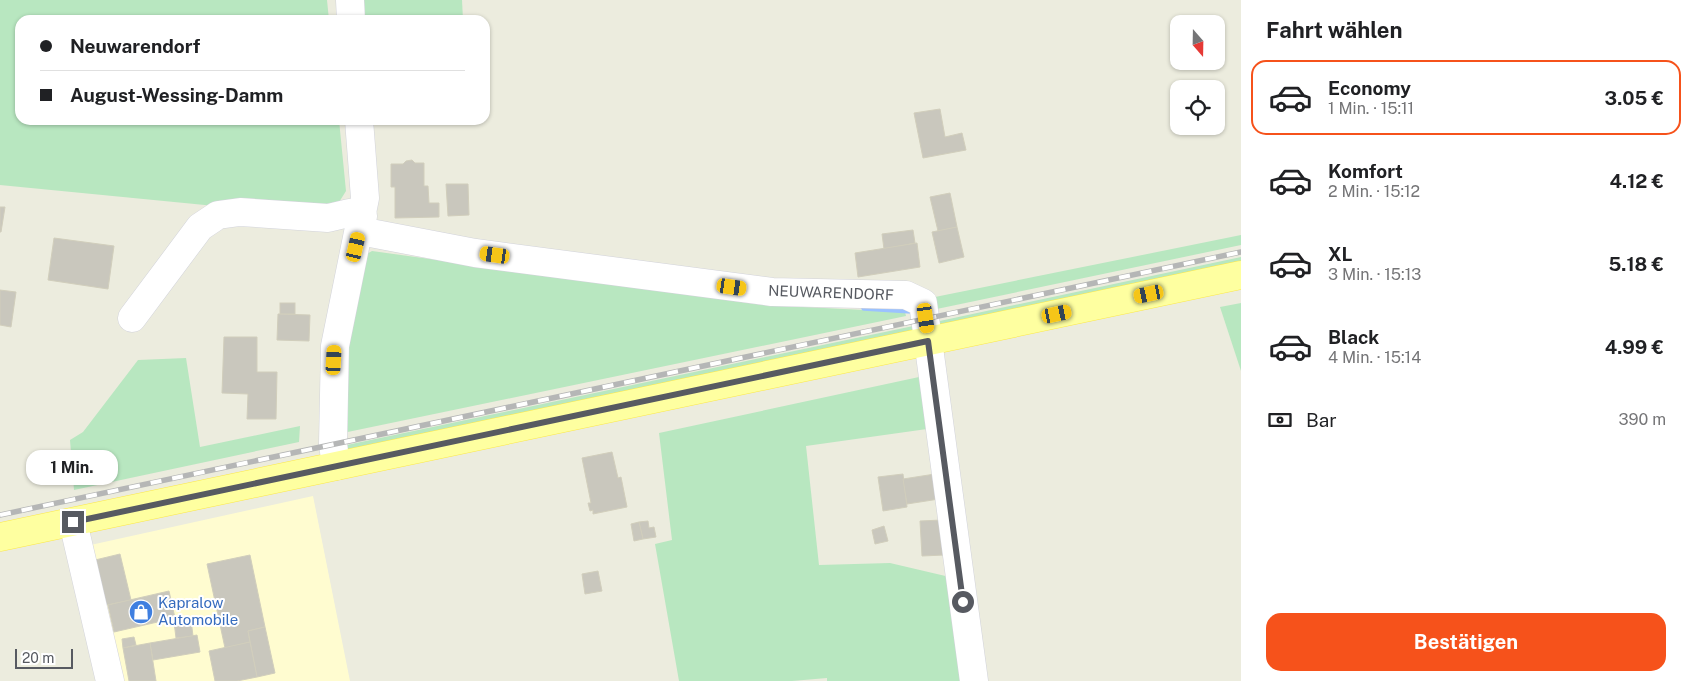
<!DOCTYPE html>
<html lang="de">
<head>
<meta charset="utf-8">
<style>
  :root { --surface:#fff; --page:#f6f6f6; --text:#202124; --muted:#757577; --line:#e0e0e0; --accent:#f6521b }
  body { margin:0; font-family:"Public Sans",sans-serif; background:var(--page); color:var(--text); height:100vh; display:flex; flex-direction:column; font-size:19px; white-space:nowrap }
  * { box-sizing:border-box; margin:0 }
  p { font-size:16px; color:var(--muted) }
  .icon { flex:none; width:28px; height:28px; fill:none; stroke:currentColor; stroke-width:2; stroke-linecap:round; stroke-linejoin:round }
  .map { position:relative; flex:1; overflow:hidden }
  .sheet { display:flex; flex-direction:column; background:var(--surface); width:450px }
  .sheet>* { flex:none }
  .banner { position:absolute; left:15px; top:15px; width:475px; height:110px; border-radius:15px; box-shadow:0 1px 4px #0004; display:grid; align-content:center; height:110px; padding:0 25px; background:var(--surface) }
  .needle { width:32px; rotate:160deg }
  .fabs { position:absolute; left:1170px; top:15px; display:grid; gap:10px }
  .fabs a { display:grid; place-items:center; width:55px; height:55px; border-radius:10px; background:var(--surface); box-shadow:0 1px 4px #0004; font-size:25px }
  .scale { position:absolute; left:15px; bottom:12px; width:58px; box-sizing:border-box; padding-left:5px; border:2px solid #575a61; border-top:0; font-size:14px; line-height:18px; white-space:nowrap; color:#575a61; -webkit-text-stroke:4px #fff; paint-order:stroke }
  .end { position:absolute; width:22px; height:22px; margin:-11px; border:6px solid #575a61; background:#fff; box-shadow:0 0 0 2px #fff }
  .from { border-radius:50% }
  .bubble { position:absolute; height:35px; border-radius:15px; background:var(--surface); box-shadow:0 1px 4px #0004; font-size:16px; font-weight:700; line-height:35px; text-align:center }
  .car { position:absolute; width:15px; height:30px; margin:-15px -8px; border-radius:6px; box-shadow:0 0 4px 1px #0007; background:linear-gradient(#f5c518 24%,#345 0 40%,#f5c518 0 76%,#345 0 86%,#f5c518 0) }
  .banner b { display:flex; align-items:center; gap:18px; height:48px; font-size:19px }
  .banner b+b { border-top:1px solid var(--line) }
  .banner i { width:12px; height:12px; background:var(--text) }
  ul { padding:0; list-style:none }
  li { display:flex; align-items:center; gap:15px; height:75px; margin:0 10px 8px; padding:0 15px; border:2px solid transparent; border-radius:15px }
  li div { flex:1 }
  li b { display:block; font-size:19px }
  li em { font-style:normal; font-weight:700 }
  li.selected { border-color:var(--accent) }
  li>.icon { width:45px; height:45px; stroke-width:1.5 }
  h2 { padding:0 25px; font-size:22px; line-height:60px }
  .pay { display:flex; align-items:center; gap:12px; height:55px; padding:0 25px; font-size:19px }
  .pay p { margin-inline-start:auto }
  .cta { display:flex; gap:10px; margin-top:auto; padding:10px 25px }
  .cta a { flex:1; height:58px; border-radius:15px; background:var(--accent); color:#fff; font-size:20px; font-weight:700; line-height:58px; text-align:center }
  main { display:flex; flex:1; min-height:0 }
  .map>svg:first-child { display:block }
  .commercial { fill:#fffcd0 }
  .green { fill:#b8e7c0 }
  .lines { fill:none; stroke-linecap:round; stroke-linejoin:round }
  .stream { stroke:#9bc2ff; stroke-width:5.5 }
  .building { fill:#c9c7bd; stroke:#d1cebc }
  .minor-casing { stroke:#d2d3da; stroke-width:29 }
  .major-casing { stroke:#fce848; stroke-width:29 }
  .minor { stroke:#fff; stroke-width:28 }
  .major { stroke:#feffa0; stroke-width:28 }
  .rail-casing { stroke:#b5b6b6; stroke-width:5.5 }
  .rail { stroke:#fff; stroke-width:4; stroke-dasharray:11; stroke-linecap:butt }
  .route { stroke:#575a61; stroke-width:6 }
  .labels { text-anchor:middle; stroke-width:4; stroke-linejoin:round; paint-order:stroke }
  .street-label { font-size:15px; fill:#575a61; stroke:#fff }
  .shop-label { font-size:15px; fill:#366cbe; stroke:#fff; text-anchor:start }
</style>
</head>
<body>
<main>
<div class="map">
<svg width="1241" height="681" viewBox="0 0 1241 681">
  <rect width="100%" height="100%" fill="#ececde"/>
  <polygon class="commercial" points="313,496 350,681 115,681 86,546"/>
  <g class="green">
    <polygon points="0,0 327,0 329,20 20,20 20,120 339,120 346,191 336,207 215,206 0,185"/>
    <polygon points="357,0 462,0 463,20 359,20"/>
    <polygon points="1241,235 1241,245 932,310 930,298"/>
    <polygon points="372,251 763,305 905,312 906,316 338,434 344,333 365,255"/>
    <polygon points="1241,257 1241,263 940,326 935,322"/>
    <polygon points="1241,303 1241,371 1220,307"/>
    <polygon points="918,325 917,331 347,452 342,446"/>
    <polygon points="186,358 200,447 300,426 299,442 74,490 70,440 83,432 138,360"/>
    <polygon points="919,377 927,429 806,446 819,565 890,563 954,578 968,681 827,681 827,678 792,681 679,681 655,544 672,540 659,433"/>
  </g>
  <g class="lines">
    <polyline class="stream" points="864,308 912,311"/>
  </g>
  <g class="building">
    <polygon points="940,109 945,137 962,133 966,150 923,158 914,113"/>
    <polygon points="412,160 415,163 424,163 424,186 428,186 429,203 439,203 439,217 395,218 395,187 391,187 391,164 403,164 406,161"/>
    <polygon points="446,184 468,184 469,215 448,216"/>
    <polygon points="950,193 957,227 938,231 930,197"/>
    <polygon points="0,207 5,207 1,232 0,232"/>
    <polygon points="957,227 964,257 939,263 932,232"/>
    <polygon points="913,230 915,243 884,249 882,234"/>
    <polygon points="54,238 114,246 108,289 48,280"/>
    <polygon points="917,243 920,267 858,277 855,253"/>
    <polygon points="0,290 16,292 11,327 0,325"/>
    <rect x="280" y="303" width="15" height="11"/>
    <polygon points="278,314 310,315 309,341 277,340"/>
    <polygon points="224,337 257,337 257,372 277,372 276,419 247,419 248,394 222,393"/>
    <polygon points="612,452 618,478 621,477 627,507 593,514 593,510 590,511 588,503 591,503 582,458"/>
    <polygon points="903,474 907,507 883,511 878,477"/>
    <polygon points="935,474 939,499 907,504 903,479"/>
    <polygon points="942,520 944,555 922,556 920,521"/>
    <polygon points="648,521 649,528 654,527 656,537 643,539 639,522"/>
    <polygon points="639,522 643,539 634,541 631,524"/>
    <polygon points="884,526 888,541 875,544 872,530"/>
    <polygon points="120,554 131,600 102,606 91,561"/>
    <polygon points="250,555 265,627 248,631 250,642 225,648 207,564"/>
    <polygon points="598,571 602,591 585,594 582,574"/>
    <polygon points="169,591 175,618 114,632 108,605"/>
    <polygon points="191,620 193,636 176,638 174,622"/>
    <polygon points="265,627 275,673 257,677 248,631"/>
    <polygon points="197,635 200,652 153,660 150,643"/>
    <polygon points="134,637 136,645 123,648 122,639"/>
    <polygon points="250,642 257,677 237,681 215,681 209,651"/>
    <polygon points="150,643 156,681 129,681 123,648"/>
  </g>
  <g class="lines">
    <g class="minor-casing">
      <g id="minor">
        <polyline points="350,0 351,20"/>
        <polyline points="360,231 475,253 772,292 906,295 923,303 974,681"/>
        <polyline points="132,318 200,227 218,215 240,212 328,218 349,213 363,216"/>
        <polyline points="336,466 333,444 335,346 365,198 359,120"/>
        <polyline points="73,522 110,681"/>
      </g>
    </g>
    <g class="major-casing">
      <polyline id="major" points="0,537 1241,275"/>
    </g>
    <use href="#minor" class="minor"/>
    <use href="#major" class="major"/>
    <g class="rail-casing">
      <polyline id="rail" points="0,515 1241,252"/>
    </g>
    <use href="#rail" class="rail"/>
  </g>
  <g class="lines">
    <polyline class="route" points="73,522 928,341 963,602"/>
  </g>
  <defs>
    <g id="shop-disc" transform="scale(1.25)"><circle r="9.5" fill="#3f7fe0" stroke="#fff"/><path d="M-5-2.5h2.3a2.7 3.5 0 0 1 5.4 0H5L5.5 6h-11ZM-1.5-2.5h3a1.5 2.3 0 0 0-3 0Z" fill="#fff"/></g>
  </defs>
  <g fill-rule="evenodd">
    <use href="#shop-disc" x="141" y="612"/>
  </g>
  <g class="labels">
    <g class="street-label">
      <text transform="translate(831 293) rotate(2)" y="5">NEUWARENDORF</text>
    </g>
    <g class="shop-label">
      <text x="158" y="608">Kapralow<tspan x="158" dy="17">Automobile</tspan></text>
    </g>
  </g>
</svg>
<div class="fabs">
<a><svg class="needle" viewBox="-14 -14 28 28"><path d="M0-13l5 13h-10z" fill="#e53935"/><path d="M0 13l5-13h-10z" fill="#757577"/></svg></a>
<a><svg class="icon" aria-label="locate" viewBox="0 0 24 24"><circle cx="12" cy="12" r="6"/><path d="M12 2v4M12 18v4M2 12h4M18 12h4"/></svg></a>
</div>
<div class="scale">20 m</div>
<i class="end from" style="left:963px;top:602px"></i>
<i class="end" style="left:73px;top:522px"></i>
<div class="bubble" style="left:26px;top:450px;width:92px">1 Min.</div>
<i class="car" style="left:356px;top:247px;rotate:13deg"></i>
<i class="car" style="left:495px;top:255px;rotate:278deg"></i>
<i class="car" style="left:732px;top:287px;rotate:98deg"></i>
<i class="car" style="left:1149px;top:294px;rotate:258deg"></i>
<i class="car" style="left:1057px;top:314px;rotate:78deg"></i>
<i class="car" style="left:926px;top:318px;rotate:172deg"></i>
<i class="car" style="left:334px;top:360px;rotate:3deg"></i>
<div class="banner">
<b><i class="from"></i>Neuwarendorf</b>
<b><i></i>August-Wessing-Damm</b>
</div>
</div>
<section class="sheet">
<h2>Fahrt wählen</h2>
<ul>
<li class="selected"><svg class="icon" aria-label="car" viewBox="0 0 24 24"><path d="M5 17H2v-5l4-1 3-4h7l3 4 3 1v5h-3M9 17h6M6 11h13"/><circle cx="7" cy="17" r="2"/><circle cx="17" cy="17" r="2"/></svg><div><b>Economy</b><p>1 Min. · 15:11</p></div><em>3.05 €</em></li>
<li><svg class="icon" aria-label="car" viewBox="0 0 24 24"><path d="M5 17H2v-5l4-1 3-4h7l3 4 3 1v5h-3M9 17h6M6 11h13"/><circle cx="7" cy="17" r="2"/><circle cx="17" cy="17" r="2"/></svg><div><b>Komfort</b><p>2 Min. · 15:12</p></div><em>4.12 €</em></li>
<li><svg class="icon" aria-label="car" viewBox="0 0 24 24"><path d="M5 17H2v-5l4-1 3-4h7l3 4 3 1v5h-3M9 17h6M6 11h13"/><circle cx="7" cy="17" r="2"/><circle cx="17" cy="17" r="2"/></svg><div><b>XL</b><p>3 Min. · 15:13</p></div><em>5.18 €</em></li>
<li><svg class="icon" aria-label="car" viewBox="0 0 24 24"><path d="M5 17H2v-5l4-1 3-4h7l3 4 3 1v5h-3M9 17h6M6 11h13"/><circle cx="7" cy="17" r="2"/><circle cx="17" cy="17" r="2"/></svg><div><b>Black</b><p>4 Min. · 15:14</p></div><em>4.99 €</em></li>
</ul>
<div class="pay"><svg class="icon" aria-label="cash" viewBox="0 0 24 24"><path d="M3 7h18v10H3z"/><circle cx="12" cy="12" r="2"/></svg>Bar<p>390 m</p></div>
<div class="cta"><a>Bestätigen</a></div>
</section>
</main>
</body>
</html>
